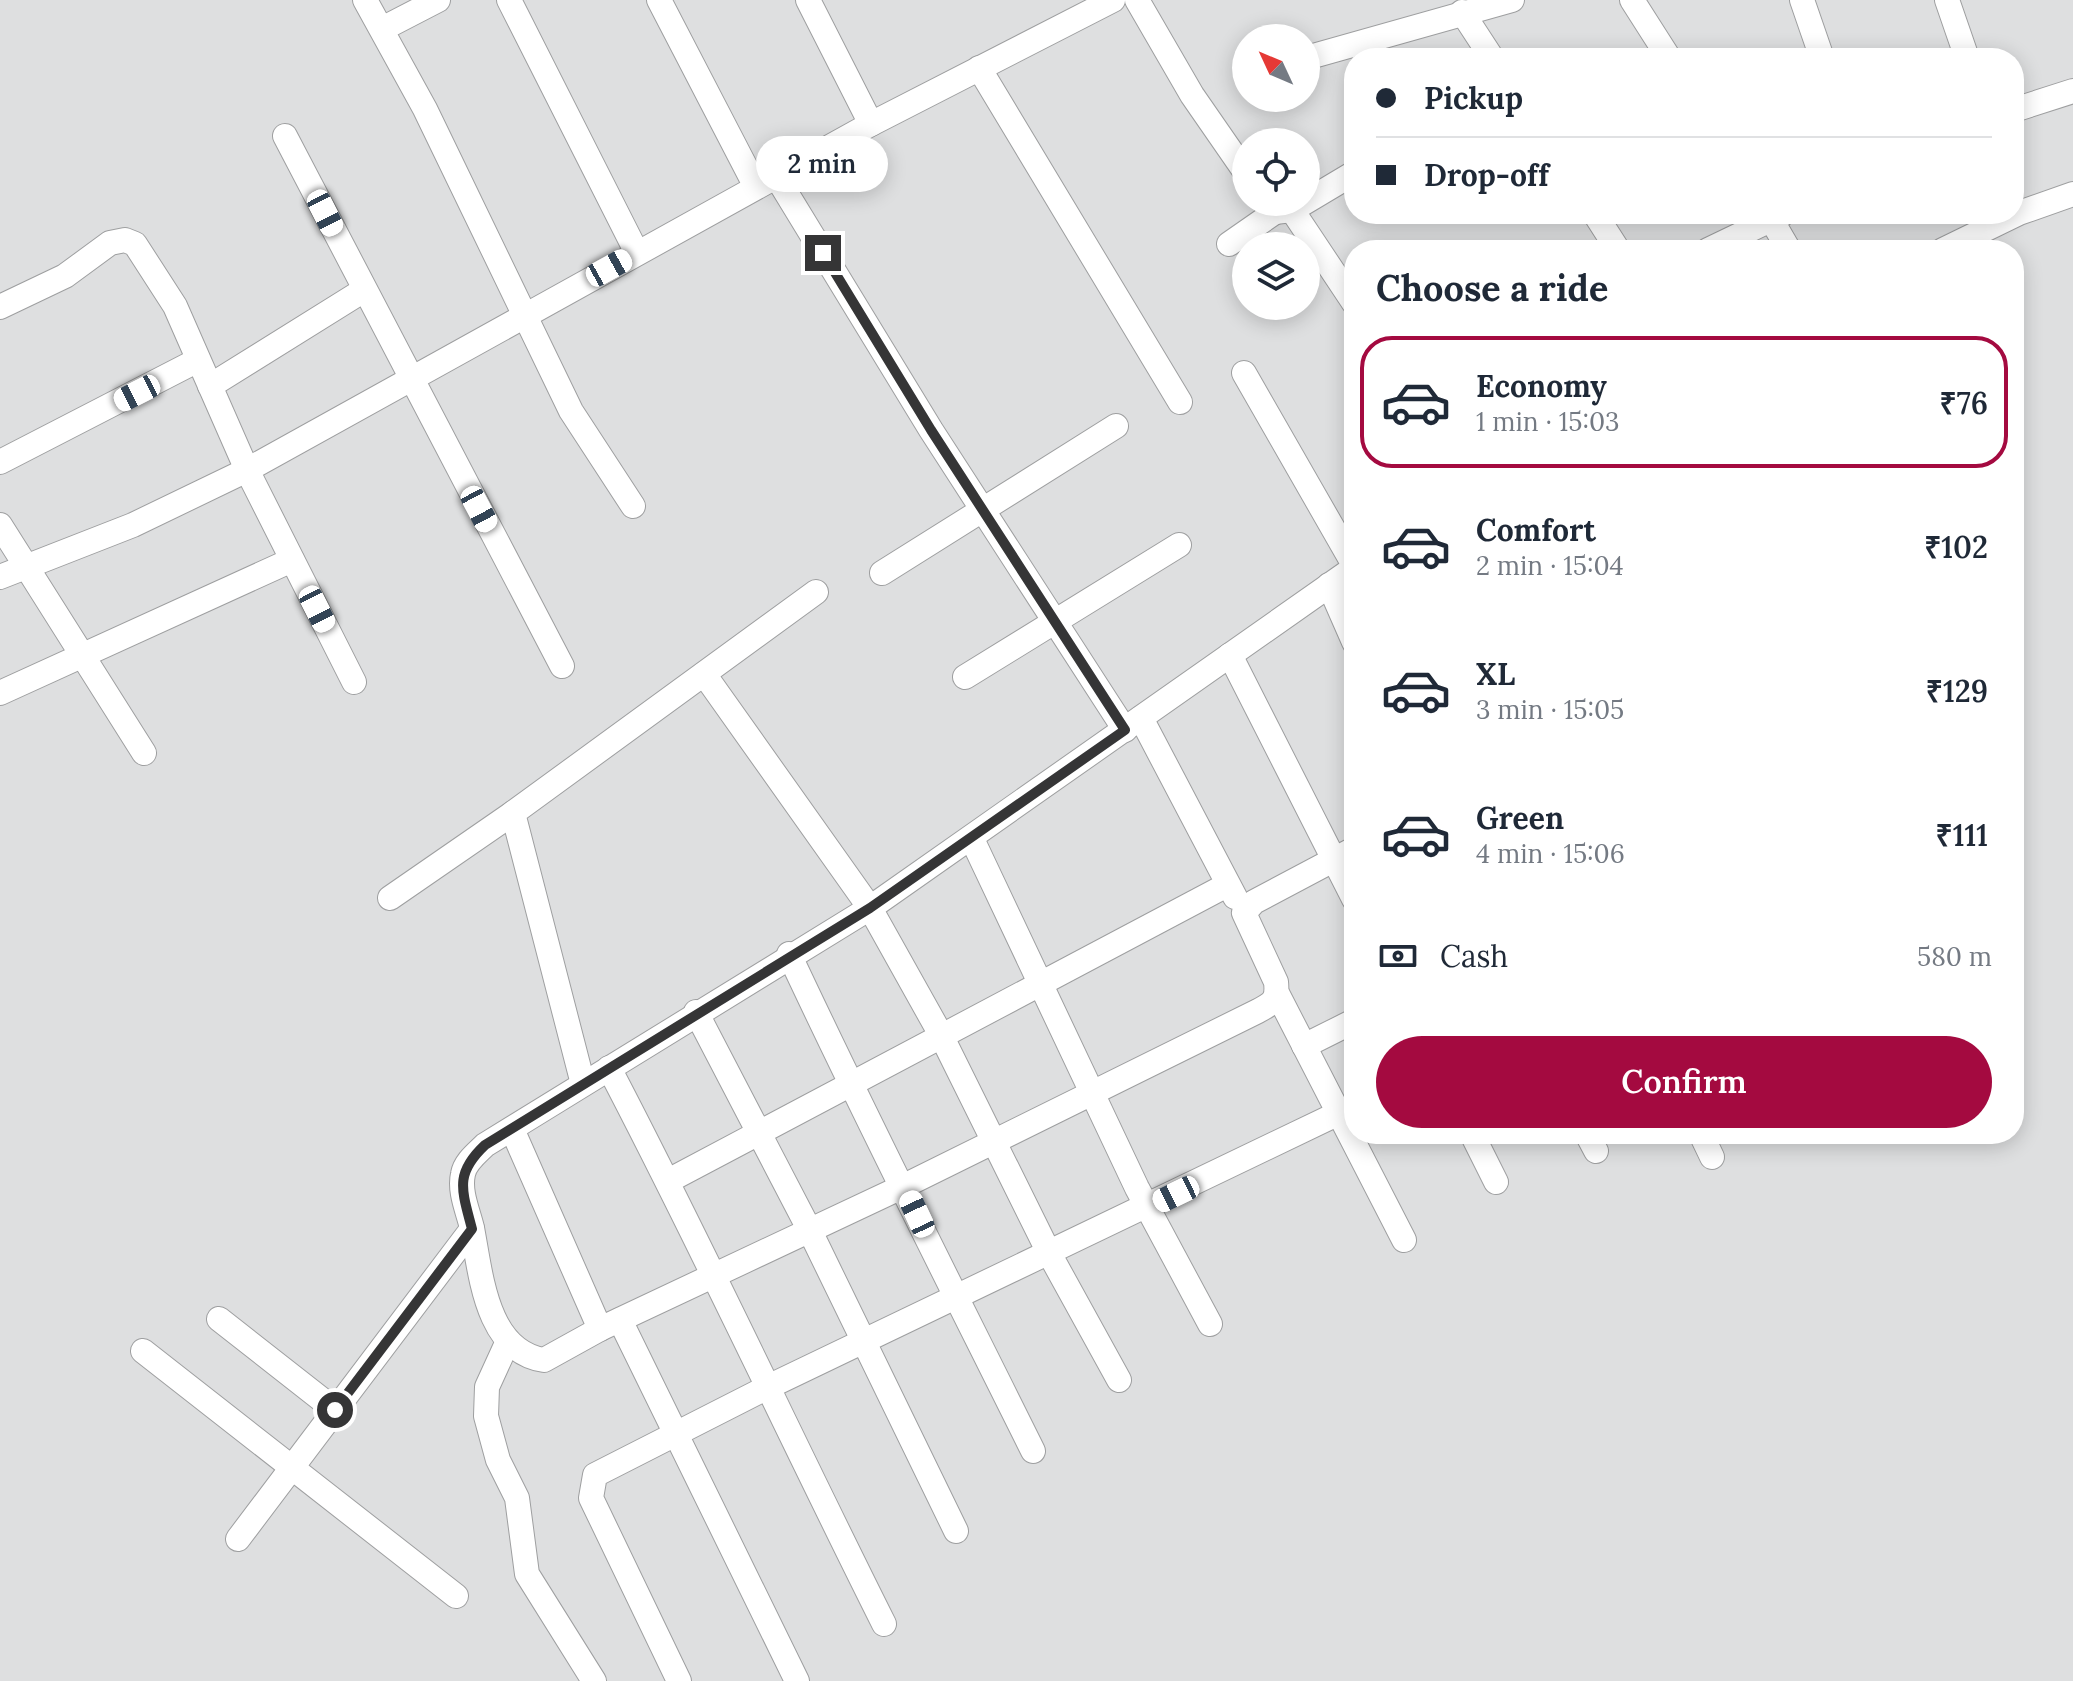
<!DOCTYPE html>
<html lang="en">
<head>
<meta charset="utf-8">
<style>
  :root { --surface:#fff; --page:#f2f2f3; --text:#1f2937; --muted:#747a83; --line:#e0e1e3; --accent:#a40a40 }
  body { margin:0; font-family:Lora,serif; background:var(--page); color:var(--text); height:100vh; display:flex; flex-direction:column; font-size:30px; white-space:nowrap }
  * { box-sizing:border-box; margin:0 }
  p { font-size:26px; color:var(--muted) }
  .icon { flex:none; width:44px; height:44px; fill:none; stroke:currentColor; stroke-width:2; stroke-linecap:round; stroke-linejoin:round }
  .map { position:relative; flex:1; overflow:hidden }
  .sheet { position:absolute; left:1344px; top:240px; width:680px; height:904px; display:flex; flex-direction:column; background:var(--surface); border-radius:32px; box-shadow:0 4px 20px #0003 }
  .sheet>* { flex:none }
  .guide { position:absolute; left:1344px; top:48px; width:680px; height:176px; border-radius:32px; box-shadow:0 4px 20px #0003; display:grid; align-content:center; height:176px; padding:0 32px; background:var(--surface) }
  .needle { width:52px; rotate:314deg }
  .tools { position:absolute; left:1232px; top:24px; display:grid; gap:16px }
  .tools a { display:grid; place-items:center; width:88px; height:88px; border-radius:50%; background:var(--surface); box-shadow:0 4px 20px #0003; font-size:40px }
  .end { position:absolute; width:36px; height:36px; margin:-18px; border:10px solid #353536; background:#fff; box-shadow:0 0 0 4px #fff }
  .from { border-radius:50% }
  .bubble { position:absolute; height:56px; border-radius:28px; background:var(--surface); box-shadow:0 4px 20px #0003; font-size:26px; font-weight:600; line-height:56px; text-align:center }
  .car { position:absolute; width:24px; height:48px; margin:-24px -12px; border-radius:10px; box-shadow:0 0 6px 2px #0007; background:linear-gradient(#fff 24%,#345 0 40%,#fff 0 76%,#345 0 86%,#fff 0) }
  .guide b { display:flex; align-items:center; gap:28px; height:76px; font-size:30px }
  .guide b+b { border-top:2px solid var(--line) }
  .guide i { width:20px; height:20px; background:var(--text) }
  ul { padding:0; list-style:none }
  li { display:flex; align-items:center; gap:24px; height:132px; margin:0 16px 12px; padding:0 16px; border:4px solid transparent; border-radius:32px }
  li div { flex:1 }
  li b { display:block; font-size:30px }
  li em { font-style:normal; font-weight:600 }
  li.active { border-color:var(--accent) }
  li>.icon { width:72px; height:72px; stroke-width:1.5 }
  h2 { padding:0 32px; font-size:36px; line-height:96px }
  .pay { display:flex; align-items:center; gap:20px; height:88px; padding:0 32px; font-size:30px }
  .pay p { margin-inline-start:auto }
  .button { display:flex; gap:16px; margin-top:auto; padding:16px 32px }
  .button a { flex:1; height:92px; border-radius:48px; background:var(--accent); color:#fff; font-size:32px; font-weight:600; line-height:92px; text-align:center }
  .map>svg:first-child { display:block }
  .lines { fill:none; stroke-linecap:round; stroke-linejoin:round }
  .minor-casing { stroke:#9e9fa0; stroke-width:26 }
  .minor { stroke:#fff; stroke-width:24 }
  .route { stroke:#353536; stroke-width:10 }
</style>
</head>
<body>
<div class="map">
<svg width="2073" height="1681" viewBox="0 0 2073 1681">
  <rect width="100%" height="100%" fill="#dedfe0"/>
  <g class="lines">
    <g class="minor-casing">
      <g id="minor">
        <polyline points="365,0 425,109 571,411 633,506"/>
        <polyline points="509,0 637,253"/>
        <polyline points="659,0 756,187"/>
        <polyline points="808,0 871,124"/>
        <polyline points="1137,0 1192,95 1246,173"/>
        <polyline points="1632,0 1669,58"/>
        <polyline points="1802,0 1822,58"/>
        <polyline points="1947,0 1967,58"/>
        <polyline points="1462,12 1492,58"/>
        <polyline points="382,29 438,0"/>
        <polyline points="1306,58 1512,0"/>
        <polyline points="979,68 1180,402"/>
        <polyline points="2014,110 2073,91"/>
        <polyline points="285,136 562,666"/>
        <polyline points="776,176 931,430 1125,730"/>
        <polyline points="1266,202 1275,212 1292,210 1354,173"/>
        <polyline points="1292,210 1354,303"/>
        <polyline points="1595,214 1618,250"/>
        <polyline points="1768,214 1789,250"/>
        <polyline points="1229,244 1275,212"/>
        <polyline points="1708,250 1783,214"/>
        <polyline points="1943,250 2019,213 2073,194"/>
        <polyline points="0,307 65,276 110,243 125,240 135,244 175,306 247,470 354,682"/>
        <polyline points="1244,373 1354,565"/>
        <polyline points="210,386 364,290"/>
        <polyline points="0,462 198,360"/>
        <polyline points="0,525 144,753"/>
        <path d="M1354 568 870 908 485 1145C477 1153 465 1162 463 1174 459 1192 468 1211 472 1228 481 1274 486 1351 544 1360L600 1329 904 1186 1258 1011C1273 1003 1278 1000 1276 982L1244 913 1254 902 1354 849"/>
        <polyline points="882,573 1116,426"/>
        <polyline points="0,577 133,525 247,470 871,124 1113,0"/>
        <polyline points="1329,585 1354,642"/>
        <polyline points="1230,655 1354,899"/>
        <polyline points="704,674 870,908 941,1035 1049,1253 1119,1380"/>
        <polyline points="965,677 1179,545"/>
        <polyline points="0,693 292,560"/>
        <polyline points="1141,718 1235,897"/>
        <polyline points="972,839 1137,1188 1210,1324"/>
        <polyline points="390,898 513,813"/>
        <path d="M789 954C867 1121 951 1286 1033 1451"/>
        <polyline points="1278,995 1404,1240"/>
        <polyline points="696,1012 810,1231 956,1531"/>
        <polyline points="1304,1046 1354,1021"/>
        <path d="M609 1068C705 1251 791 1439 884 1624"/>
        <polyline points="583,1084 513,813 816,592"/>
        <polyline points="512,1129 600,1329"/>
        <polyline points="1472,1134 1496,1182"/>
        <polyline points="1587,1134 1596,1151"/>
        <polyline points="1701,1134 1712,1157"/>
        <polyline points="668,1181 1227,885"/>
        <polyline points="219,1319 335,1410"/>
        <polyline points="620,1320 797,1681"/>
        <polyline points="508,1341 487,1387 486,1416 498,1460 517,1498 527,1574 594,1681"/>
        <polyline points="143,1351 456,1596"/>
        <polyline points="238,1539 472,1229"/>
        <polyline points="679,1681 591,1498 595,1475 766,1388 1339,1113"/>
      </g>
    </g>
    <use href="#minor" class="minor"/>
  </g>
  <g class="lines">
    <path class="route" d="M335 1410 472 1229C462 1190 454 1174 485 1145L870 908 1125 730 931 430 823 253"/>
  </g>
</svg>
<div class="tools">
<a><svg class="needle" viewBox="-14 -14 28 28"><path d="M0-13l5 13h-10z" fill="#e53935"/><path d="M0 13l5-13h-10z" fill="#747a83"/></svg></a>
<a><svg class="icon" aria-label="locate" viewBox="0 0 24 24"><circle cx="12" cy="12" r="6"/><path d="M12 2v4M12 18v4M2 12h4M18 12h4"/></svg></a>
<a><svg class="icon" aria-label="layers" viewBox="0 0 24 24"><path d="M12 4l9 5-9 5-9-5zM3 14l9 5 9-5"/></svg></a>
</div>
<i class="end from" style="left:335px;top:1410px"></i>
<i class="end" style="left:823px;top:253px"></i>
<div class="bubble" style="left:756px;top:136px;width:132px">2 min</div>
<i class="car" style="left:325px;top:213px;rotate:153deg"></i>
<i class="car" style="left:609px;top:268px;rotate:61deg"></i>
<i class="car" style="left:137px;top:393px;rotate:243deg"></i>
<i class="car" style="left:479px;top:509px;rotate:152deg"></i>
<i class="car" style="left:317px;top:609px;rotate:153deg"></i>
<i class="car" style="left:1176px;top:1194px;rotate:244deg"></i>
<i class="car" style="left:917px;top:1214px;rotate:335deg"></i>
<div class="guide">
<b><i class="from"></i>Pickup</b>
<b><i></i>Drop-off</b>
</div>
<section class="sheet">
<h2>Choose a ride</h2>
<ul>
<li class="active"><svg class="icon" aria-label="car" viewBox="0 0 24 24"><path d="M5 17H2v-5l4-1 3-4h7l3 4 3 1v5h-3M9 17h6M6 11h13"/><circle cx="7" cy="17" r="2"/><circle cx="17" cy="17" r="2"/></svg><div><b>Economy</b><p>1 min · 15:03</p></div><em>₹76</em></li>
<li><svg class="icon" aria-label="car" viewBox="0 0 24 24"><path d="M5 17H2v-5l4-1 3-4h7l3 4 3 1v5h-3M9 17h6M6 11h13"/><circle cx="7" cy="17" r="2"/><circle cx="17" cy="17" r="2"/></svg><div><b>Comfort</b><p>2 min · 15:04</p></div><em>₹102</em></li>
<li><svg class="icon" aria-label="car" viewBox="0 0 24 24"><path d="M5 17H2v-5l4-1 3-4h7l3 4 3 1v5h-3M9 17h6M6 11h13"/><circle cx="7" cy="17" r="2"/><circle cx="17" cy="17" r="2"/></svg><div><b>XL</b><p>3 min · 15:05</p></div><em>₹129</em></li>
<li><svg class="icon" aria-label="car" viewBox="0 0 24 24"><path d="M5 17H2v-5l4-1 3-4h7l3 4 3 1v5h-3M9 17h6M6 11h13"/><circle cx="7" cy="17" r="2"/><circle cx="17" cy="17" r="2"/></svg><div><b>Green</b><p>4 min · 15:06</p></div><em>₹111</em></li>
</ul>
<div class="pay"><svg class="icon" aria-label="cash" viewBox="0 0 24 24"><path d="M3 7h18v10H3z"/><circle cx="12" cy="12" r="2"/></svg>Cash<p>580 m</p></div>
<div class="button"><a>Confirm</a></div>
</section>
</div>
</body>
</html>
